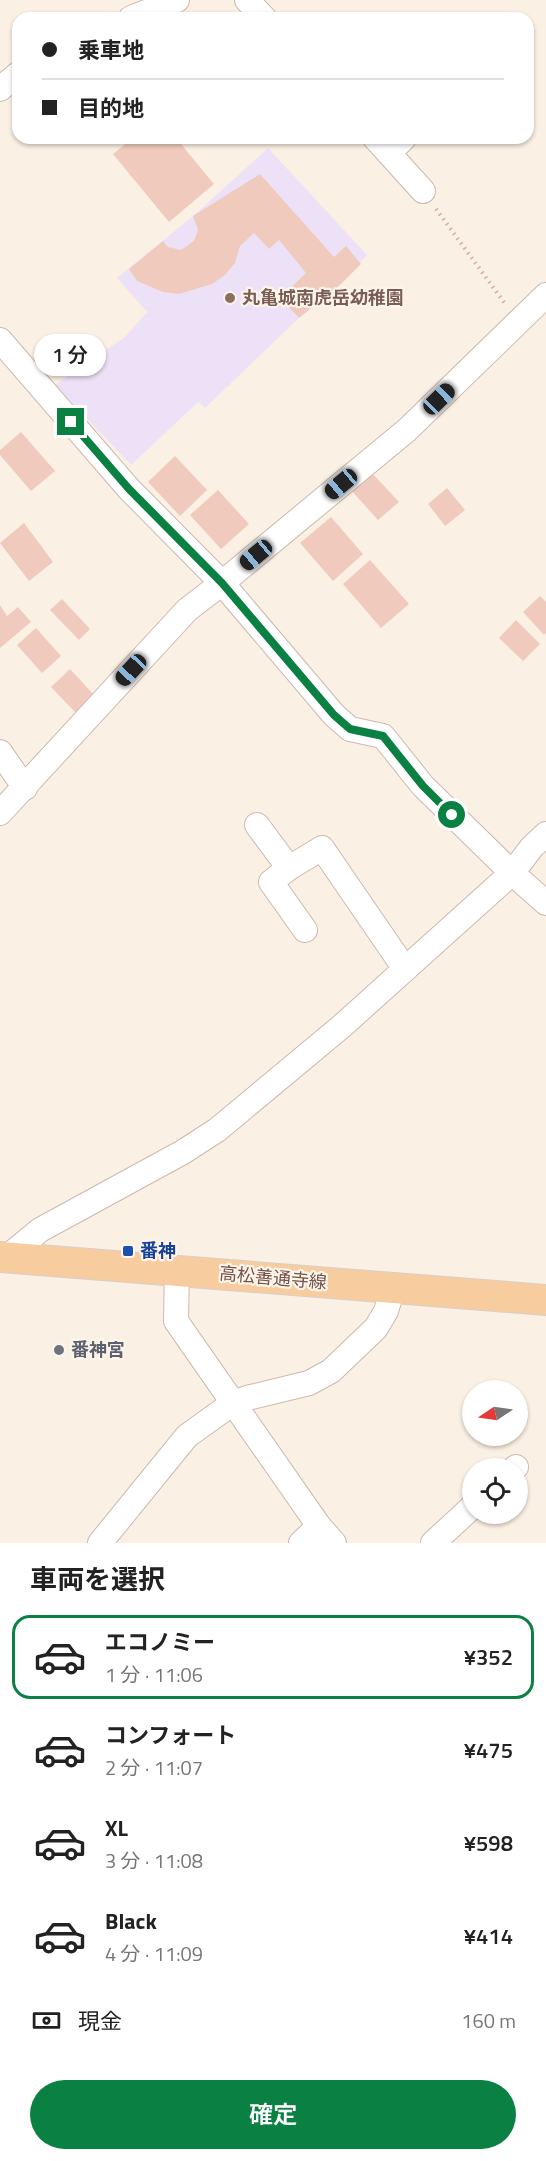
<!DOCTYPE html>
<html lang="ja">
<head>
<meta charset="utf-8">
<style>
  :root { --surface:#fff; --page:#f6f6f6; --text:#222; --muted:#767676; --line:#e0e0e0; --accent:#0b8043 }
  body { margin:0; font-family:"Titillium Web","Noto Sans JP",sans-serif; background:var(--page); color:var(--text); height:100vh; display:flex; flex-direction:column; font-size:22px; white-space:nowrap }
  * { box-sizing:border-box; margin:0 }
  p { font-size:20px; color:var(--muted) }
  .icon { flex:none; width:33px; height:33px; fill:none; stroke:currentColor; stroke-width:2; stroke-linecap:round; stroke-linejoin:round }
  .map { position:relative; height:1543px; overflow:hidden }
  .panel { display:flex; flex-direction:column; background:var(--surface); flex:1 }
  .panel>* { flex:none }
  .banner { position:absolute; left:12px; top:12px; width:522px; height:132px; border-radius:18px; box-shadow:0 2px 4px #0004; display:grid; align-content:center; height:132px; padding:0 30px; background:var(--surface) }
  .needle { width:39px; rotate:257deg }
  .tools { position:absolute; left:462px; top:1380px; display:grid; gap:12px }
  .tools a { display:grid; place-items:center; width:66px; height:66px; border-radius:50%; background:var(--surface); box-shadow:0 2px 4px #0004; font-size:30px }
  .end { position:absolute; width:27px; height:27px; margin:-14px; border:8px solid #0b8043; background:#fff; box-shadow:0 0 0 3px #fff }
  .from { border-radius:50% }
  .bubble { position:absolute; height:42px; border-radius:21px; background:var(--surface); box-shadow:0 2px 4px #0004; font-size:20px; font-weight:600; line-height:42px; text-align:center }
  .car { position:absolute; width:18px; height:36px; margin:-18px -9px; border-radius:8px; box-shadow:0 0 4px 2px #0007; background:linear-gradient(#222 24%,#8ab4d8 0 40%,#222 0 76%,#8ab4d8 0 86%,#222 0) }
  .banner b { display:flex; align-items:center; gap:21px; height:57px; font-size:22px }
  .banner b+b { border-top:2px solid var(--line) }
  .banner i { width:15px; height:15px; background:var(--text) }
  ul { padding:0; list-style:none }
  li { display:flex; align-items:center; gap:18px; height:84px; margin:0 12px 9px; padding:0 18px; border:3px solid transparent; border-radius:18px }
  li div { flex:1 }
  li b { display:block; font-size:22px }
  li em { font-style:normal; font-weight:600 }
  li.selected { border-color:var(--accent) }
  li>.icon { width:54px; height:54px; stroke-width:1.5 }
  h2 { padding:0 30px; font-size:27px; line-height:72px }
  .pay { display:flex; align-items:center; gap:15px; height:66px; padding:0 30px; font-size:22px }
  .pay p { margin-inline-start:auto }
  .action { display:flex; gap:12px; margin-top:auto; padding:12px 30px }
  .action a { flex:1; height:69px; border-radius:36px; background:var(--accent); color:#fff; font-size:24px; font-weight:600; line-height:69px; text-align:center }
  .map>svg:first-child { display:block }
  .education { fill:#ede1f8 }
  .building { fill:#f0cbbd }
  .lines { fill:none; stroke-linecap:round; stroke-linejoin:round }
  .minor-casing { stroke:#ceb8ae; stroke-width:26 }
  .major-casing { stroke:#d8cfcd; stroke-width:32 }
  .path { stroke:#d4aea0; stroke-width:4; stroke-dasharray:1.5 4.5; stroke-linecap:butt }
  .minor { stroke:#fff; stroke-width:24 }
  .major { stroke:#f7cc9f; stroke-width:30 }
  .route { stroke:#0b8043; stroke-width:8 }
  .education-dot { fill:#8d6e63; stroke:#fef4ea; stroke-width:2 }
  .transit-dot { fill:#1a4fb4; stroke:#fef4ea; stroke-width:2 }
  .worship-dot { fill:#6b7280; stroke:#fef4ea; stroke-width:2 }
  .labels { text-anchor:middle; stroke-width:4.5; stroke-linejoin:round; paint-order:stroke }
  .education-label { font-size:18px; font-weight:bold; fill:#785e54; stroke:#fef4ea; text-anchor:start }
  .transit-label { font-size:18px; font-weight:bold; fill:#164399; stroke:#fef4ea; text-anchor:start }
  .street-label { font-size:18px; fill:#73544b; stroke:#fef4ea }
  .worship-label { font-size:18px; font-weight:bold; fill:#5b616d; stroke:#fef4ea; text-anchor:start }
</style>
</head>
<body>
<div class="map">
<svg width="546" height="1543" viewBox="0 0 546 1543">
  <rect width="100%" height="100%" fill="#fbf0e4"/>
  <polygon class="education" points="268,148 367,255 341,284 299,318 205,408 198,402 131,465 55,385 125,337 147,312 117,278 193,216"/>
  <g class="building">
    <polygon points="133,138 176,138 214,184 169,222 113,154"/>
    <polygon points="260,174 334,257 346,246 361,264 341,284 299,318 280,298 306,273 279,240 269,249 254,233 240,246 235,263 225,275 212,284 179,294 163,292 137,281 129,269 163,241 168,247 181,250 194,241 198,230 193,216"/>
    <polygon points="21,432 55,471 31,491 0,455 0,450"/>
    <polygon points="175,456 207,490 180,516 148,482"/>
    <polygon points="370,471 399,502 378,520 350,489"/>
    <polygon points="447,488 465,510 445,526 428,504"/>
    <polygon points="218,490 249,524 221,549 190,515"/>
    <polygon points="331,517 363,554 333,581 300,543"/>
    <polygon points="24,523 53,562 29,581 0,543"/>
    <polygon points="370,560 409,604 381,628 343,584"/>
    <polygon points="540,596 546,602 546,633 544,635 523,612"/>
    <polygon points="62,599 90,629 79,640 50,610"/>
    <polygon points="0,605 7,616 18,607 31,622 0,648"/>
    <polygon points="516,620 540,644 523,661 499,638"/>
    <polygon points="36,628 61,656 42,673 17,645"/>
    <polygon points="70,669 94,695 76,713 51,687"/>
  </g>
  <g class="lines">
    <g class="minor-casing">
      <g id="minor">
        <polyline points="247,0 264,18"/>
        <polyline points="131,18 177,0"/>
        <polyline points="0,89 18,74"/>
        <polyline points="375,138 423,191"/>
        <polyline points="389,153 404,138"/>
        <polyline points="0,340 129,489 222,583 334,715 350,729 383,736 423,786 512,873 546,903"/>
        <polyline points="0,752 25,788"/>
        <polyline points="0,813 187,610 222,583 407,430 546,295"/>
        <polyline points="257,825 289,868"/>
        <polyline points="305,930 271,882 289,868 322,848 405,969"/>
        <polyline points="6,1258 40,1230 183,1152 217,1130 342,1026 512,873 532,847 546,834"/>
        <polyline points="177,1270 176,1321 319,1526 301,1543"/>
        <polyline points="515,1468 516,1467"/>
        <polyline points="319,1526 334,1543"/>
        <polyline points="100,1543 187,1436 233,1403 247,1398 309,1383 331,1371 376,1328 386,1311 393,1288"/>
        <polyline points="433,1543 472,1507"/>
      </g>
    </g>
    <g class="major-casing">
      <polyline id="major" points="0,1257 546,1300"/>
    </g>
    <polyline class="path" points="436,209 506,305"/>
    <use href="#minor" class="minor"/>
    <use href="#major" class="major"/>
  </g>
  <g class="lines">
    <polyline class="route" points="71,422 129,489 222,583 334,715 350,729 383,736 423,786 452,815"/>
  </g>
  <circle class="education-dot" cx="230" cy="298" r="6"/>
  <rect class="transit-dot" x="122" y="1245" width="12" height="12" rx="3"/>
  <circle class="worship-dot" cx="59" cy="1350" r="6"/>
  <g class="labels">
    <g class="education-label">
      <text x="242" y="304">丸亀城南虎岳幼稚園</text>
    </g>
    <g class="transit-label">
      <text x="140" y="1257">番神</text>
    </g>
    <g class="street-label">
      <text transform="translate(273 1278) rotate(5)" y="6">高松善通寺線</text>
    </g>
    <g class="worship-label">
      <text x="71" y="1356">番神宮</text>
    </g>
  </g>
</svg>
<div class="tools">
<a><svg class="needle" viewBox="-14 -14 28 28"><path d="M0-13l5 13h-10z" fill="#e53935"/><path d="M0 13l5-13h-10z" fill="#767676"/></svg></a>
<a><svg class="icon" aria-label="locate" viewBox="0 0 24 24"><circle cx="12" cy="12" r="6"/><path d="M12 2v4M12 18v4M2 12h4M18 12h4"/></svg></a>
</div>
<i class="end from" style="left:452px;top:815px"></i>
<i class="end" style="left:71px;top:422px"></i>
<div class="bubble" style="left:34px;top:334px;width:72px">1 分</div>
<i class="car" style="left:439px;top:399px;rotate:46deg"></i>
<i class="car" style="left:341px;top:484px;rotate:230deg"></i>
<i class="car" style="left:256px;top:555px;rotate:230deg"></i>
<i class="car" style="left:131px;top:670px;rotate:223deg"></i>
<div class="banner">
<b><i class="from"></i>乗車地</b>
<b><i></i>目的地</b>
</div>
</div>
<section class="panel">
<h2>車両を選択</h2>
<ul>
<li class="selected"><svg class="icon" aria-label="car" viewBox="0 0 24 24"><path d="M5 17H2v-5l4-1 3-4h7l3 4 3 1v5h-3M9 17h6M6 11h13"/><circle cx="7" cy="17" r="2"/><circle cx="17" cy="17" r="2"/></svg><div><b>エコノミー</b><p>1 分 · 11:06</p></div><em>¥352</em></li>
<li><svg class="icon" aria-label="car" viewBox="0 0 24 24"><path d="M5 17H2v-5l4-1 3-4h7l3 4 3 1v5h-3M9 17h6M6 11h13"/><circle cx="7" cy="17" r="2"/><circle cx="17" cy="17" r="2"/></svg><div><b>コンフォート</b><p>2 分 · 11:07</p></div><em>¥475</em></li>
<li><svg class="icon" aria-label="car" viewBox="0 0 24 24"><path d="M5 17H2v-5l4-1 3-4h7l3 4 3 1v5h-3M9 17h6M6 11h13"/><circle cx="7" cy="17" r="2"/><circle cx="17" cy="17" r="2"/></svg><div><b>XL</b><p>3 分 · 11:08</p></div><em>¥598</em></li>
<li><svg class="icon" aria-label="car" viewBox="0 0 24 24"><path d="M5 17H2v-5l4-1 3-4h7l3 4 3 1v5h-3M9 17h6M6 11h13"/><circle cx="7" cy="17" r="2"/><circle cx="17" cy="17" r="2"/></svg><div><b>Black</b><p>4 分 · 11:09</p></div><em>¥414</em></li>
</ul>
<div class="pay"><svg class="icon" aria-label="cash" viewBox="0 0 24 24"><path d="M3 7h18v10H3z"/><circle cx="12" cy="12" r="2"/></svg>現金<p>160 m</p></div>
<div class="action"><a>確定</a></div>
</section>
</body>
</html>
